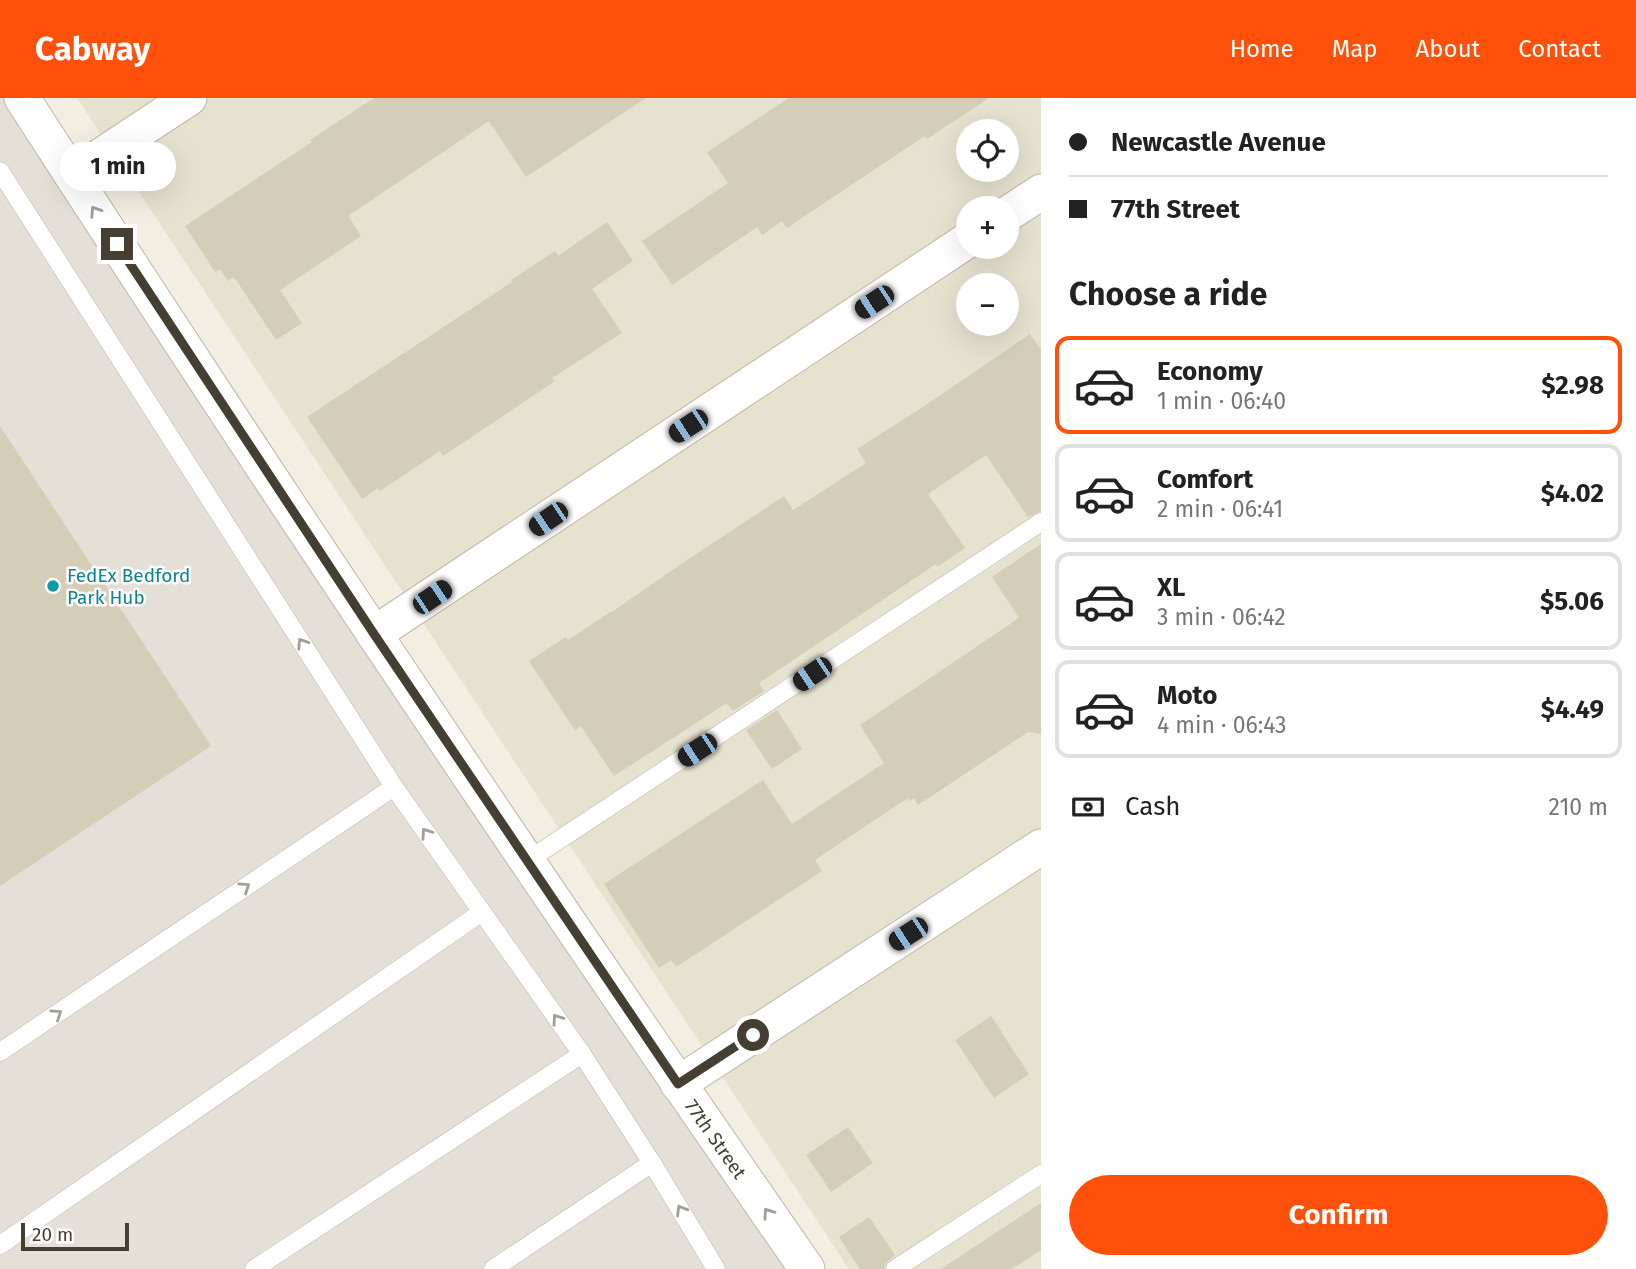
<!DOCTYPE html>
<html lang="en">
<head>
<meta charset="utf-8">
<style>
  :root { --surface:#fff; --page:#f2f2f2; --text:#222; --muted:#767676; --line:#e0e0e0; --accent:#ff510c }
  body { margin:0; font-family:"Fira Sans",sans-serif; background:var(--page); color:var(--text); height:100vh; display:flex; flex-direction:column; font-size:26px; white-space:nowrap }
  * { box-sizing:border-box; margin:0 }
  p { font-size:23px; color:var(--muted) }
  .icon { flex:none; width:38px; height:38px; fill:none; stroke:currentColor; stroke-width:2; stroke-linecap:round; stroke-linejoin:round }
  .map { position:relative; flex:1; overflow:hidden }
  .drawer { display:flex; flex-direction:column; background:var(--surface); width:595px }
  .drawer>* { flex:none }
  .top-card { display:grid; align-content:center; height:154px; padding:0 28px; background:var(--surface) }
  .controls { position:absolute; left:956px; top:21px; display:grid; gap:14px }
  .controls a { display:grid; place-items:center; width:63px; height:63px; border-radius:50%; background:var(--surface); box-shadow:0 7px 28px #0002; font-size:35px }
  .scale { position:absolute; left:21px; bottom:18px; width:108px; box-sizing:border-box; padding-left:7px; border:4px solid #443f32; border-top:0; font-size:19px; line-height:24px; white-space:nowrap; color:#443f32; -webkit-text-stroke:5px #fff; paint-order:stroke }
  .end { position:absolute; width:32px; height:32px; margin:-16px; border:9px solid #443f32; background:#fff; box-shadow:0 0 0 4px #fff }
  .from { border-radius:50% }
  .bubble { position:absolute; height:49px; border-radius:24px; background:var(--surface); box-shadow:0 7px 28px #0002; font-size:23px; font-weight:700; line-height:49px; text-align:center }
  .car { position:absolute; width:21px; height:42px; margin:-21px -10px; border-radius:9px; box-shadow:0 0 5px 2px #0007; background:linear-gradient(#222 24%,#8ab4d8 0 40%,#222 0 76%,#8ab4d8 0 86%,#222 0) }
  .top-card b { display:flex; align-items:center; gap:24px; height:66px; font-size:26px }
  .top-card b+b { border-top:2px solid var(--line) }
  .top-card i { width:18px; height:18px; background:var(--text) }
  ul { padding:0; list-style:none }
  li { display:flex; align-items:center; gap:21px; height:98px; margin:0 14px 10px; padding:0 14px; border:4px solid var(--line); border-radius:14px }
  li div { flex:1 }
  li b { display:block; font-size:26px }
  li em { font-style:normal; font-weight:700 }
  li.active { border-color:var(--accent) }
  li>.icon { width:63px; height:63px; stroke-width:1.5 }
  h2 { padding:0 28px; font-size:32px; line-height:84px }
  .pay { display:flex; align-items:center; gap:18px; height:77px; padding:0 28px; font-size:26px }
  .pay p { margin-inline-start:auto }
  .action { display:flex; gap:14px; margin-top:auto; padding:14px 28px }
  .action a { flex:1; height:80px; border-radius:42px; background:var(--accent); color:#fff; font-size:28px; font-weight:700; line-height:80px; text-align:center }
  header { display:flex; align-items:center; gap:42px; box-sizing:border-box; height:98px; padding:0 35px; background:var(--accent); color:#fff }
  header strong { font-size:33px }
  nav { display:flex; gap:38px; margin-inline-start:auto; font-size:24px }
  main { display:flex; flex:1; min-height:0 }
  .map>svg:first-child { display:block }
  .residential { fill:#e6e2d0; fill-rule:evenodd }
  .industrial { fill:#e4e0d7 }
  .building { fill:#d4cdb7 }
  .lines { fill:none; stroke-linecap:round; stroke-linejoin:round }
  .service-casing { stroke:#beb8a4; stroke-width:19 }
  .minor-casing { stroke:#beb8a4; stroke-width:37 }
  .service { stroke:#fff; stroke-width:18 }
  .minor { stroke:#fff; stroke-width:35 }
  .oneway { stroke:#a29f98 }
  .route { stroke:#443f32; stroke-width:9 }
  .culture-dot { fill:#0f9aa8; stroke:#fff; stroke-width:2.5 }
  .labels { text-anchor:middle; stroke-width:5; stroke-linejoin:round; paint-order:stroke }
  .culture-label { font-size:19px; fill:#0d838f; stroke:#fff; text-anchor:start }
  .street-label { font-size:19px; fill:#443f32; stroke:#fff }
</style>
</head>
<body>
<header>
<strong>Cabway</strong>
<nav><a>Home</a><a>Map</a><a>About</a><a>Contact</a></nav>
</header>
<main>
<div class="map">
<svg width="1041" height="1171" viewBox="0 0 1041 1171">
  <rect width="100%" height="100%" fill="#f2efe2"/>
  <path class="residential" d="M77 0H1041V1171H849ZM968 33H1006V72H968ZM968 110H1006V149H968ZM968 187H1006V226H968Z"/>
  <polygon class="industrial" points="0,0 15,0 785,1171 0,1171"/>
  <g class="building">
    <polygon points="374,0 646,0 526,79 489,23 348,118 361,138 280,192 302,225 276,242 234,179 228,183 220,171 215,174 185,128 312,44 310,42"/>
    <polygon points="789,0 989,0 927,41 925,38 787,130 782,123 762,137 757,129 672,187 642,143 728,85 707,54"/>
    <polygon points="607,124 633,163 592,191 622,235 552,280 555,283 443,358 440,353 380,393 378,390 362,401 307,319 512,184 511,182 555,153 558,158"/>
    <polygon points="1030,236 1041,252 1041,413 1028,419 986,357 928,396 965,450 937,469 936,466 759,585 764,593 733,613 727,605 614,678 581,628 575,632 529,563 566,539 568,542 612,513 612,514 684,464 784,398 793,412 866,365 857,351 923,309"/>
    <polygon points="0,328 211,648 0,788"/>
    <polygon points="1041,446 1041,636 1028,634 918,707 914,700 909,703 908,700 815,762 822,773 676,869 671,862 659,870 604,786 763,682 792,726 884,665 860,627 1019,520 992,479"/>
    <polygon points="777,612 802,651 772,671 746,632"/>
    <polygon points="991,918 1029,976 994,1000 955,942"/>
    <polygon points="848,1029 873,1065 831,1094 806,1057"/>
    <polygon points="1041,1105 1041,1152 1012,1171 941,1171"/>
    <polygon points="869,1119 895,1157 885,1165 884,1171 860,1171 839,1139"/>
  </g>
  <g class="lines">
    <g class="service-casing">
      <g id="service">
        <polyline points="0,73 394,689 582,956 652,1065 716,1171"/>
        <polyline points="527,763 1041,424"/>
        <polyline points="0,954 394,689"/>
        <polyline points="0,1147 482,814"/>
        <polyline points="254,1171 582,956"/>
        <polyline points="493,1171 652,1065"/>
        <polyline points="895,1171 1041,1076"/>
      </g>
    </g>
    <g class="minor-casing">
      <g id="minor">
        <path d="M22 0C277 395 539 785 807 1171"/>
        <polyline points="72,77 189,0"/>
        <polyline points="1006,117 1041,94"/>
        <polyline points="374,536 968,142"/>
        <polyline points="678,986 1041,749"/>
      </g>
    </g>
    <use href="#service" class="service"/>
    <use href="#minor" class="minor"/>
  </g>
  <defs><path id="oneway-chevron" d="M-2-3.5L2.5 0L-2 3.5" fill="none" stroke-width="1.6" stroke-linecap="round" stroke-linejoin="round" transform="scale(1.75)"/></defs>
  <g class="oneway">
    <use href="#oneway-chevron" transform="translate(95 113) rotate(-123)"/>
    <use href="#oneway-chevron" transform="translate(302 545) rotate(-123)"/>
    <use href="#oneway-chevron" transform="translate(426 735) rotate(-125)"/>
    <use href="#oneway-chevron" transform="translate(245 789) rotate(-34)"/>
    <use href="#oneway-chevron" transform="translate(57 916) rotate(-34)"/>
    <use href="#oneway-chevron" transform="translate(557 921) rotate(-125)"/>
    <use href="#oneway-chevron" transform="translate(681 1112) rotate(-121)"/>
    <use href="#oneway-chevron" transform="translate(768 1115) rotate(-125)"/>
  </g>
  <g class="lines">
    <polyline class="route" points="117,146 374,536 678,986 753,937"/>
  </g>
  <circle class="culture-dot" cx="53" cy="488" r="7"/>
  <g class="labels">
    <g class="culture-label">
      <text x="67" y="484">FedEx Bedford<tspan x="67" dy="22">Park Hub</tspan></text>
    </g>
    <g class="street-label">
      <text transform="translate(716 1041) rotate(55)" y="7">77th Street</text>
    </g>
  </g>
</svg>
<div class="controls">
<a><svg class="icon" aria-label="locate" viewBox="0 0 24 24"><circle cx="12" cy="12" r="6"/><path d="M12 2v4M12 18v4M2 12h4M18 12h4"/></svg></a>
<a>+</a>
<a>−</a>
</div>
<div class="scale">20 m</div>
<i class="end from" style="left:753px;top:937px"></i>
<i class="end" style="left:117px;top:146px"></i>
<div class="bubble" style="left:60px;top:44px;width:116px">1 min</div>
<i class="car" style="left:874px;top:204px;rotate:237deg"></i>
<i class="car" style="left:688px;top:328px;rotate:237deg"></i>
<i class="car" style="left:548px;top:421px;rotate:236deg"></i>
<i class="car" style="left:432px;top:499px;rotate:56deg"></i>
<i class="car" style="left:812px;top:576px;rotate:236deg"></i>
<i class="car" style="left:697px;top:652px;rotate:237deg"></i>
<i class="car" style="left:908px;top:836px;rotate:237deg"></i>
</div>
<section class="drawer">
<div class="top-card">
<b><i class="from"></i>Newcastle Avenue</b>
<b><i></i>77th Street</b>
</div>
<h2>Choose a ride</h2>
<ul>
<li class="active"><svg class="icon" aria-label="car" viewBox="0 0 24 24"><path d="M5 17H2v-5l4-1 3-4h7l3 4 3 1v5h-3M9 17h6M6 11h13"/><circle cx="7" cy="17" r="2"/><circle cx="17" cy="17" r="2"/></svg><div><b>Economy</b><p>1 min · 06:40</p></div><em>$2.98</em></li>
<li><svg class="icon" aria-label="car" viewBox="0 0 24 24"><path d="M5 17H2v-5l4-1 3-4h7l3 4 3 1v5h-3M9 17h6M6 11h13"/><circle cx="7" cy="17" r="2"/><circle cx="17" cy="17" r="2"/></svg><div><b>Comfort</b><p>2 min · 06:41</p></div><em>$4.02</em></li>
<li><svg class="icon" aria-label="car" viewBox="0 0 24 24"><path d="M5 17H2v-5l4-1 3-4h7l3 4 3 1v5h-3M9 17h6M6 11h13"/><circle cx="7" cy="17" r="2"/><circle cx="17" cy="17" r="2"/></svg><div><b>XL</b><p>3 min · 06:42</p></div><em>$5.06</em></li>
<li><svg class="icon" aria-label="car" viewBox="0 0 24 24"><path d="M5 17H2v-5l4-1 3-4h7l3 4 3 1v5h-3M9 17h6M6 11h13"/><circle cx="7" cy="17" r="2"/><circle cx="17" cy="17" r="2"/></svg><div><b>Moto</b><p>4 min · 06:43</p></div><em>$4.49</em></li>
</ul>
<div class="pay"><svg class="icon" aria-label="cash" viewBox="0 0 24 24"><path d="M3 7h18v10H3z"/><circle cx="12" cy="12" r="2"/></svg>Cash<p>210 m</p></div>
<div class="action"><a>Confirm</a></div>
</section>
</main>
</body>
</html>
